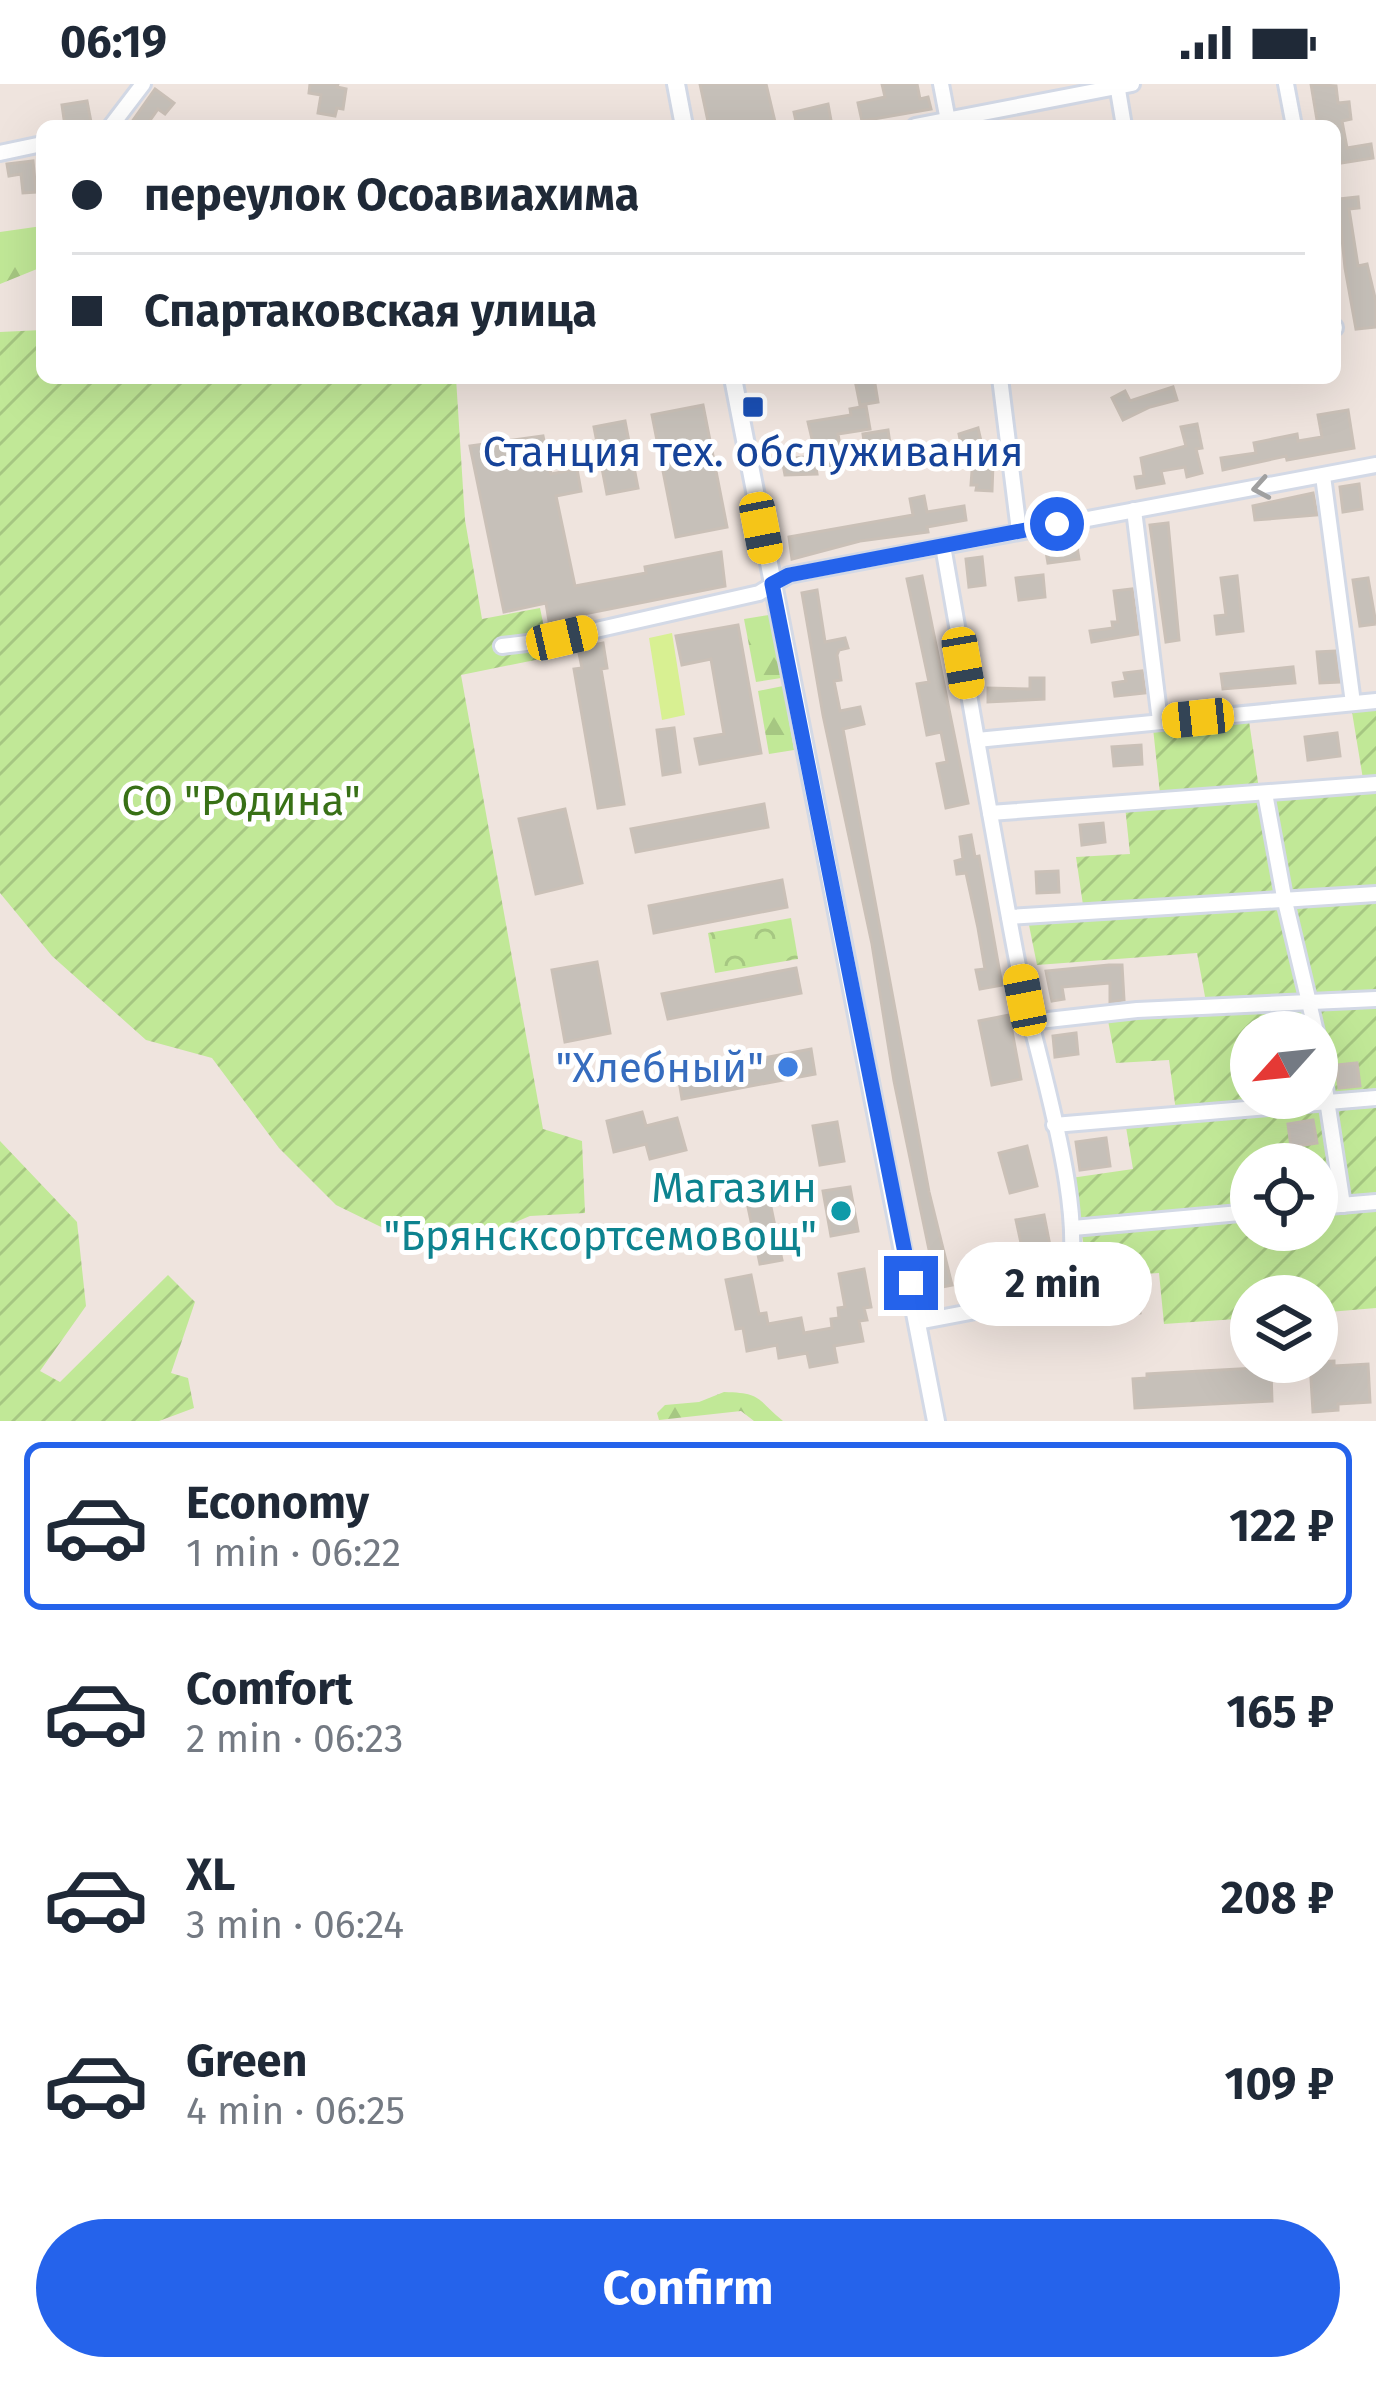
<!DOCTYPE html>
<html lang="en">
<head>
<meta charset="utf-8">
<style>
  :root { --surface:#fff; --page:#f6f6f7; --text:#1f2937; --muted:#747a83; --line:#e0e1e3; --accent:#2563eb }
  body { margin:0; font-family:"Fira Sans",sans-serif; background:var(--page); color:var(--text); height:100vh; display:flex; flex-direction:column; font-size:45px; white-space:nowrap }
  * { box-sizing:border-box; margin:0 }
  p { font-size:39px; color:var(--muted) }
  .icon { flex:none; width:66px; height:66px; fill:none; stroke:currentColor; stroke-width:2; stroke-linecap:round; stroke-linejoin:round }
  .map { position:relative; height:1337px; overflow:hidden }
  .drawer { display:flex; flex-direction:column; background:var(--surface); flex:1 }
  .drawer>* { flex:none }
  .top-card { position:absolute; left:36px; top:36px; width:1305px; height:264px; border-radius:18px; box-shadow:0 12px 48px #0002; display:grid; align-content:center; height:264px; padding:0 36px; background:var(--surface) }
  .needle { width:78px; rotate:243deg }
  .controls { position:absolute; left:1230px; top:927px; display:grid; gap:24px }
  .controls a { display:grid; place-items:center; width:108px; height:108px; border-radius:50%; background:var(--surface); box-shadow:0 12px 48px #0002; font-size:60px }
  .end { position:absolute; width:54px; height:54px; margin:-27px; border:15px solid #2563eb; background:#fff; box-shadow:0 0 0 6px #fff }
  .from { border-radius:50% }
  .bubble { position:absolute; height:84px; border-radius:42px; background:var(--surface); box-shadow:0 12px 48px #0002; font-size:39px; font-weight:700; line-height:84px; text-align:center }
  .car { position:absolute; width:36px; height:72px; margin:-36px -18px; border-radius:15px; box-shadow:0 0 9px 3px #0007; background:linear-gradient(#f5c518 24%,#345 0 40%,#f5c518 0 76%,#345 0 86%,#f5c518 0) }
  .top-card b { display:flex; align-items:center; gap:42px; height:114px; font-size:45px }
  .top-card b+b { border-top:3px solid var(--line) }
  .top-card i { width:30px; height:30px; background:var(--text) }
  ul { padding:21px 0 0; list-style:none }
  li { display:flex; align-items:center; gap:36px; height:168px; margin:0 24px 18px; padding:0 12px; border:6px solid transparent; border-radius:18px }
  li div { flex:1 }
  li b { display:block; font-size:45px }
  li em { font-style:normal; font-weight:700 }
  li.active { border-color:var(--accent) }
  li>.icon { width:108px; height:108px; stroke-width:1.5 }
  .action { display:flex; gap:24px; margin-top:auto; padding:24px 36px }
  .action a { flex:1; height:138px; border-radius:72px; background:var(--accent); color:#fff; font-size:48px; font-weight:700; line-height:138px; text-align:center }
  .status { display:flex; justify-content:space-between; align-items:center; height:84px; padding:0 60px; background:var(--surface); direction:ltr }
  .status svg { height:33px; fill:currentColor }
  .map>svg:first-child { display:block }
  .forest { fill:url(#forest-firs) }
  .park { fill:url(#park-crowns) }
  .garden { fill:url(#garden-furrows); fill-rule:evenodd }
  .pitch { fill:#d8f092 }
  .building { fill:#c6c0b9; stroke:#cac0b7; stroke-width:3 }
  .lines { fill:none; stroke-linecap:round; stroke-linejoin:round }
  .minor-casing { stroke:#d3d9e6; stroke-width:20 }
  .tertiary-casing { stroke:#d3d9e6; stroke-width:22 }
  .minor { stroke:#fff; stroke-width:14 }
  .tertiary { stroke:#fff; stroke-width:16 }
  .oneway { stroke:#a0a0a0 }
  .route { stroke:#2563eb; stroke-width:15 }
  .transit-dot { fill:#1a4fb4; stroke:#fff; stroke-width:4.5 }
  .shop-dot { fill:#3f7fe0; stroke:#fff; stroke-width:4.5 }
  .culture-dot { fill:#0f9aa8; stroke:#fff; stroke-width:4.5 }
  .labels { text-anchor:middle; stroke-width:10; stroke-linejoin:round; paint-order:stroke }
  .transit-label { font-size:42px; fill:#164399; stroke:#fff }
  .park-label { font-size:42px; fill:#387016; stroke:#fff }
  .shop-label { font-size:42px; fill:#366cbe; stroke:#fff; text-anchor:end }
  .culture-label { font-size:42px; fill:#0d838f; stroke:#fff; text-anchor:end }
</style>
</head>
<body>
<div class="status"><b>06:19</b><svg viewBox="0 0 49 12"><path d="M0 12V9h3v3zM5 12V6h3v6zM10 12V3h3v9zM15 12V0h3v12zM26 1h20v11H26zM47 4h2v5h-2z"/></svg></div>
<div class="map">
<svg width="1376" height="1337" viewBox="0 0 1376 1337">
  <defs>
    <pattern id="forest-firs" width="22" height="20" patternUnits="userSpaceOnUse" patternTransform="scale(3)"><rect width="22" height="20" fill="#c1e897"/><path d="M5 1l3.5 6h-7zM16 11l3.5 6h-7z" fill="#a6c782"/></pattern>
    <pattern id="park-crowns" width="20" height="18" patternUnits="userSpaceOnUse" patternTransform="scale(3)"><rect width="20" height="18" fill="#c1e897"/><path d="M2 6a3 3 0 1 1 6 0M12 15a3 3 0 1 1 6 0" fill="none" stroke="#a6c782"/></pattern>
    <pattern id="garden-furrows" width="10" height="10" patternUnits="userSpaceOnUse" patternTransform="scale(3)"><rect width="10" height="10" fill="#c1e897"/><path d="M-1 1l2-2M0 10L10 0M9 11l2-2" fill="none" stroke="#a6c782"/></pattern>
  </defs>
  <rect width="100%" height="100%" fill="#efe4de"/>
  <g class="forest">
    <polygon points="42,142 42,183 0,200 0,148"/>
    <polygon points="769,531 781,594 756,598 744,535"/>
    <polygon points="783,602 794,666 769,670 758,607"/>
    <path d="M724 1308C763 1309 756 1315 783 1337H754L741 1327 659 1336 657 1329 665 1321 699 1318Z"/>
  </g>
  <polygon class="park" points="791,834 798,875 715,889 708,849"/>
  <g class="garden">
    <polygon points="42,246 42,294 456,294 465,436 482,535 540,524 550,573 461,591 543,1045 582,1057 585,1129 530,1132 463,1160 420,1162 336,1121 279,1064 212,974 146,956 52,872 0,809 0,248"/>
    <path d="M1376 626V1224L1317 1229V1212H1251V1234L1164 1240 1159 1189 1098 1193 1096 1183H1088L1071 1094 1133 1085 1124 1031 1176 1027 1169 976 1116 979 1106 926 1206 918 1197 869 1037 881 1026 826 1083 821 1076 773 1130 770 1125 722 1161 719 1153 644 1249 637 1259 705 1363 695 1352 628ZM1251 948H1317V1014H1251ZM1251 1080H1317V1146H1251Z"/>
    <polygon points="0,1057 77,1138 86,1222 40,1287 60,1298 168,1191 195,1218 171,1289 188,1294 194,1324 159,1337 0,1337"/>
  </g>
  <polygon class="pitch" points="672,549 685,631 662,636 649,554"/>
  <g class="building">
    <polygon points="310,0 338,0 337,3 346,5 343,25 337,24 335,32 318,29 321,11 309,9"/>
    <polygon points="700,0 766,0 776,42 709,42"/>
    <polygon points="882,0 917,0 920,15 928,13 931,25 862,37 858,19 885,13"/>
    <polygon points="1311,0 1336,2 1338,19 1349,18 1351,35 1342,37 1347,64 1371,60 1373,74 1335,80 1335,42 1318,42"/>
    <polygon points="155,5 174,19 165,30 158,25 146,42 129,42"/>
    <polygon points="87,17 91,38 65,42 62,21"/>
    <polygon points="828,20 832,42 797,42 794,28"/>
    <polygon points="33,77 36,108 23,109 21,90 9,92 7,80"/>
    <polygon points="1358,113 1359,124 1349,125 1358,182 1367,180 1376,218 1376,243 1356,245 1345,184 1338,115"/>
    <polygon points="874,294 878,318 860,321 855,296"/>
    <polygon points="1173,303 1177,316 1150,323 1123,336 1112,314 1125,307 1130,317"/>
    <polygon points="703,321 727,443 676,453 652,331"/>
    <polygon points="866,322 870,345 838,350 843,380 816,384 817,390 785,391 782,375 816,372 808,338 851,331 850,325"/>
    <polygon points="1348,326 1354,364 1287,376 1286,372 1223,386 1221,374 1256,369 1254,359 1297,350 1298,357 1322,353 1318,331"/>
    <polygon points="625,337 638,404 607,410 594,343"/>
    <polygon points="1197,340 1202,364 1196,365 1202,389 1187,393 1185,383 1161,387 1164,399 1137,404 1135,393 1144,392 1141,374 1186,362 1181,343"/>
    <polygon points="978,344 986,379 993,380 992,407 976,406 977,401 971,401 973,373 964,375 959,350"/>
    <polygon points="888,346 891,367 866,371 863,350"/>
    <polygon points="543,352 551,390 577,385 581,407 556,412 575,502 646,489 645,483 721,468 725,502 549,537 546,519 504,528 470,362"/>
    <polygon points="1359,400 1362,425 1343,428 1340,403"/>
    <polygon points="1313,409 1317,431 1255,436 1253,422"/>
    <polygon points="924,412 927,428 964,422 966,436 927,443 928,448 860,457 792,475 789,453 913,431 910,415"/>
    <polygon points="1168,439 1179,556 1166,558 1150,441"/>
    <polygon points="1076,457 1079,475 1048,479 1045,462"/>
    <polygon points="982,473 985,501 969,503 966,475"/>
    <polygon points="1043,491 1045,513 1019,516 1016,494"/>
    <polygon points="922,492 968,719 946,724 937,680 947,678 941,648 927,651 917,600 929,598 907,495"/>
    <polygon points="1237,492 1243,547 1217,550 1215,532 1226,531 1221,494"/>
    <polygon points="1368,494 1376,540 1360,542 1353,496"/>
    <polygon points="1132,505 1138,550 1092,558 1090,547 1113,544 1112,538 1118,538 1114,507"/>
    <polygon points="817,506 825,558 845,554 848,564 839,566 837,571 841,596 834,597 840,627 860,623 864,640 843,645 929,1108 952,1201 937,1204 894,997 872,860 823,631 802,509"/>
    <polygon points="738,541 761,669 700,680 695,655 724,650 711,575 682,581 676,552"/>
    <polygon points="603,559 607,584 601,585 624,720 598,724 574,585 582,584 578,564"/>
    <polygon points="1335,567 1339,598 1320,599 1317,568"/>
    <polygon points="1293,583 1295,599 1223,605 1221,590"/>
    <polygon points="1142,587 1145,609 1115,612 1113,599 1126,597 1124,589"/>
    <polygon points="1030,594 1044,594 1044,615 988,618 988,604 1030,605"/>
    <polygon points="674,644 680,688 663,691 657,646"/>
    <polygon points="1337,649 1340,672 1308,676 1305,653"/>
    <polygon points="1141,661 1142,680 1114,682 1112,663"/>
    <polygon points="764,720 768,743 636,768 631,745"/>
    <polygon points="565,725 582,799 536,810 519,735"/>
    <polygon points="1103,739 1105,758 1082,761 1080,741"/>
    <polygon points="971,751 975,773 979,772 1002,901 980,905 976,886 985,885 978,844 966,789 957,790 955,777 963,775 960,753"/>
    <polygon points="1058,787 1059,808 1037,809 1036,788"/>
    <polygon points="782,796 787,823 654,849 649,822"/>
    <polygon points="597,878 610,949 565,958 552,886"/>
    <polygon points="1109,881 1122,881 1124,916 1110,918 1110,899 1062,903 1064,915 1052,917 1046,887"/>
    <polygon points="796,884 801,909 668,935 662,910"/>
    <polygon points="1009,931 1021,995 992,1001 979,937"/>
    <polygon points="1076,949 1078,970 1055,973 1053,952"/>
    <polygon points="811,965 815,990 682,1015 678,990"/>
    <polygon points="1357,979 1360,1002 1339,1004 1336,981"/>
    <polygon points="642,1028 646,1042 677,1034 686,1066 650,1075 646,1060 614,1068 607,1037"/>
    <polygon points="1313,1036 1317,1059 1291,1063 1288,1040"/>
    <polygon points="837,1038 844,1077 820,1081 813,1042"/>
    <polygon points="1106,1054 1110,1082 1080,1086 1076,1058"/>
    <polygon points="1027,1062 1037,1102 1010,1109 999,1069"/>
    <polygon points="766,1099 782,1176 760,1180 744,1104"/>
    <polygon points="850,1103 858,1147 831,1152 823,1107"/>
    <polygon points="1044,1131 1053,1177 1026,1182 1016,1136"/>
    <polygon points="864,1185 871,1223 864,1224 867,1236 859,1237 863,1257 834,1262 837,1278 810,1283 807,1269 779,1274 777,1261 747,1267 743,1244 736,1245 726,1196 751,1191 759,1230 766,1229 768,1240 801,1234 804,1249 832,1244 831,1235 839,1234 838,1224 845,1223 839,1190"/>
    <polygon points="1013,1185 1021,1200 964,1215 962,1205 994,1197 992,1191"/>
    <polygon points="1136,1199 1140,1229 1119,1232 1114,1202"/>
    <polygon points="1334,1277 1334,1282 1368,1280 1370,1318 1338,1320 1338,1326 1313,1328 1310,1278"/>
    <polygon points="1256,1284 1256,1288 1271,1287 1272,1317 1135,1324 1133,1295 1147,1294 1147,1290"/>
  </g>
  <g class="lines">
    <g class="minor-casing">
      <g id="minor">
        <polyline points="941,0 949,42"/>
        <polyline points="1117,0 1124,42"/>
        <polyline points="1286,0 1294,42"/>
        <polyline points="111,42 143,0"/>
        <polyline points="915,42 1132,0"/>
        <polyline points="0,69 42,60"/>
        <polyline points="1335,243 1335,244"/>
        <polyline points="1000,294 1019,447"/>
        <polyline points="1323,392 1353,619"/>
        <polyline points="1134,426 1160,637"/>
        <polyline points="502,562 552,556 759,509 789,491 1376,381"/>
        <polyline points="977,656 1376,617"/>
        <polyline points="1265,709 1284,813 1316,948"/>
        <polyline points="990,729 1376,700"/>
        <polyline points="1009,833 1376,810"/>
        <polyline points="1030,938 1137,926 1376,915"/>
        <polyline points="1317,951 1343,1121"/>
        <polyline points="1054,1041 1376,1014"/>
        <polyline points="1317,1123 1376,1118"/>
        <polyline points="1073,1144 1251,1128"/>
        <path d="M918 1238 1064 1210C1094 1139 1034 967 1019 887 992 746 968 604 943 462"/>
      </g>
    </g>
    <g class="tertiary-casing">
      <g id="tertiary">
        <polyline points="676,0 684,42"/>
        <polyline points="733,294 936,1337"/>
      </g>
    </g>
    <use href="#minor" class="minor"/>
    <use href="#tertiary" class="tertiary"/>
  </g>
  <defs><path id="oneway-chevron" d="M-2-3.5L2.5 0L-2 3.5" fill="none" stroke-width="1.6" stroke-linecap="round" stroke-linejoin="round" transform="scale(3)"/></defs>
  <use class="oneway" href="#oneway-chevron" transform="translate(1261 404) rotate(170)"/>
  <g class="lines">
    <polyline class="route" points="911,1199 772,500 789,491 1057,440"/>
  </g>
  <rect class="transit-dot" x="741" y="311" width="24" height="24" rx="6"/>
  <circle class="shop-dot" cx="788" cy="983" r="12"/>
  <circle class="culture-dot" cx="841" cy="1127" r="12"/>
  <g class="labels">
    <g class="transit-label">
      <text x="753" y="382">Станция тех. обслуживания</text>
    </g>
    <g class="park-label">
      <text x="241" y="731">СО "Родина"</text>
    </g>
    <g class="shop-label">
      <text x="764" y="998">"Хлебный"</text>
    </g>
    <g class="culture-label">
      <text x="817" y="1118">Магазин<tspan x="817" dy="48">"Брянсксортсемовощ"</tspan></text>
    </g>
  </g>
</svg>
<div class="controls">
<a><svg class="needle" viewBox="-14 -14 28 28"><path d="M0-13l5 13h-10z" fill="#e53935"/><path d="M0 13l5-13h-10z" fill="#747a83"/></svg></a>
<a><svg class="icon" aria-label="locate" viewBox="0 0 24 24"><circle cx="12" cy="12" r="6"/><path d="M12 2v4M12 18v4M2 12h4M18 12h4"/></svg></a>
<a><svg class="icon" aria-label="layers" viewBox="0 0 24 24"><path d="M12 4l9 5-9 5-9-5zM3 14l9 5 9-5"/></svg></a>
</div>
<i class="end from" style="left:1057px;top:440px"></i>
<i class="end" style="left:911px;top:1199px"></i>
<div class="bubble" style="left:954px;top:1158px;width:198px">2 min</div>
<i class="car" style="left:761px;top:444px;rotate:169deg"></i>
<i class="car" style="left:562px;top:554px;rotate:77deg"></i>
<i class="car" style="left:963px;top:579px;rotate:170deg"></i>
<i class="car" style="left:1198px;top:634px;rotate:264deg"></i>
<i class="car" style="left:1025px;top:916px;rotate:349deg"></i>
<div class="top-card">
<b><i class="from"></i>переулок Осоавиахима</b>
<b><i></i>Спартаковская улица</b>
</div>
</div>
<section class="drawer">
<ul>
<li class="active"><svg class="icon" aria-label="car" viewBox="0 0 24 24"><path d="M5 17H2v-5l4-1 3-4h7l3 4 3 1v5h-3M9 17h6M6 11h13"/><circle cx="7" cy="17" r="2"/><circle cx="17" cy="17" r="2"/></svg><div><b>Economy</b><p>1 min · 06:22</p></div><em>122 ₽</em></li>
<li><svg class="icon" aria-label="car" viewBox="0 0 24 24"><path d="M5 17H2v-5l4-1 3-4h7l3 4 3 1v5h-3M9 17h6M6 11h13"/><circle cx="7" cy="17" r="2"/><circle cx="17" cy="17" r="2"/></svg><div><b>Comfort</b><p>2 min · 06:23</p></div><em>165 ₽</em></li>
<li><svg class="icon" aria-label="car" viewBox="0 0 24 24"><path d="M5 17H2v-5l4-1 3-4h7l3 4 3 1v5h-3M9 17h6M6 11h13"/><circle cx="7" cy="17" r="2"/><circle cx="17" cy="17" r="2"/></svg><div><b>XL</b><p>3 min · 06:24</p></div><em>208 ₽</em></li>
<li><svg class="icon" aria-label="car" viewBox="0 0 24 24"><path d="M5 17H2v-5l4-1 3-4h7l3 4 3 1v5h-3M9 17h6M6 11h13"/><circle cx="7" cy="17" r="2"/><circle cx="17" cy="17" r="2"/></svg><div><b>Green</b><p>4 min · 06:25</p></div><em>109 ₽</em></li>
</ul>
<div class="action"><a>Confirm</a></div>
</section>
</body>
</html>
